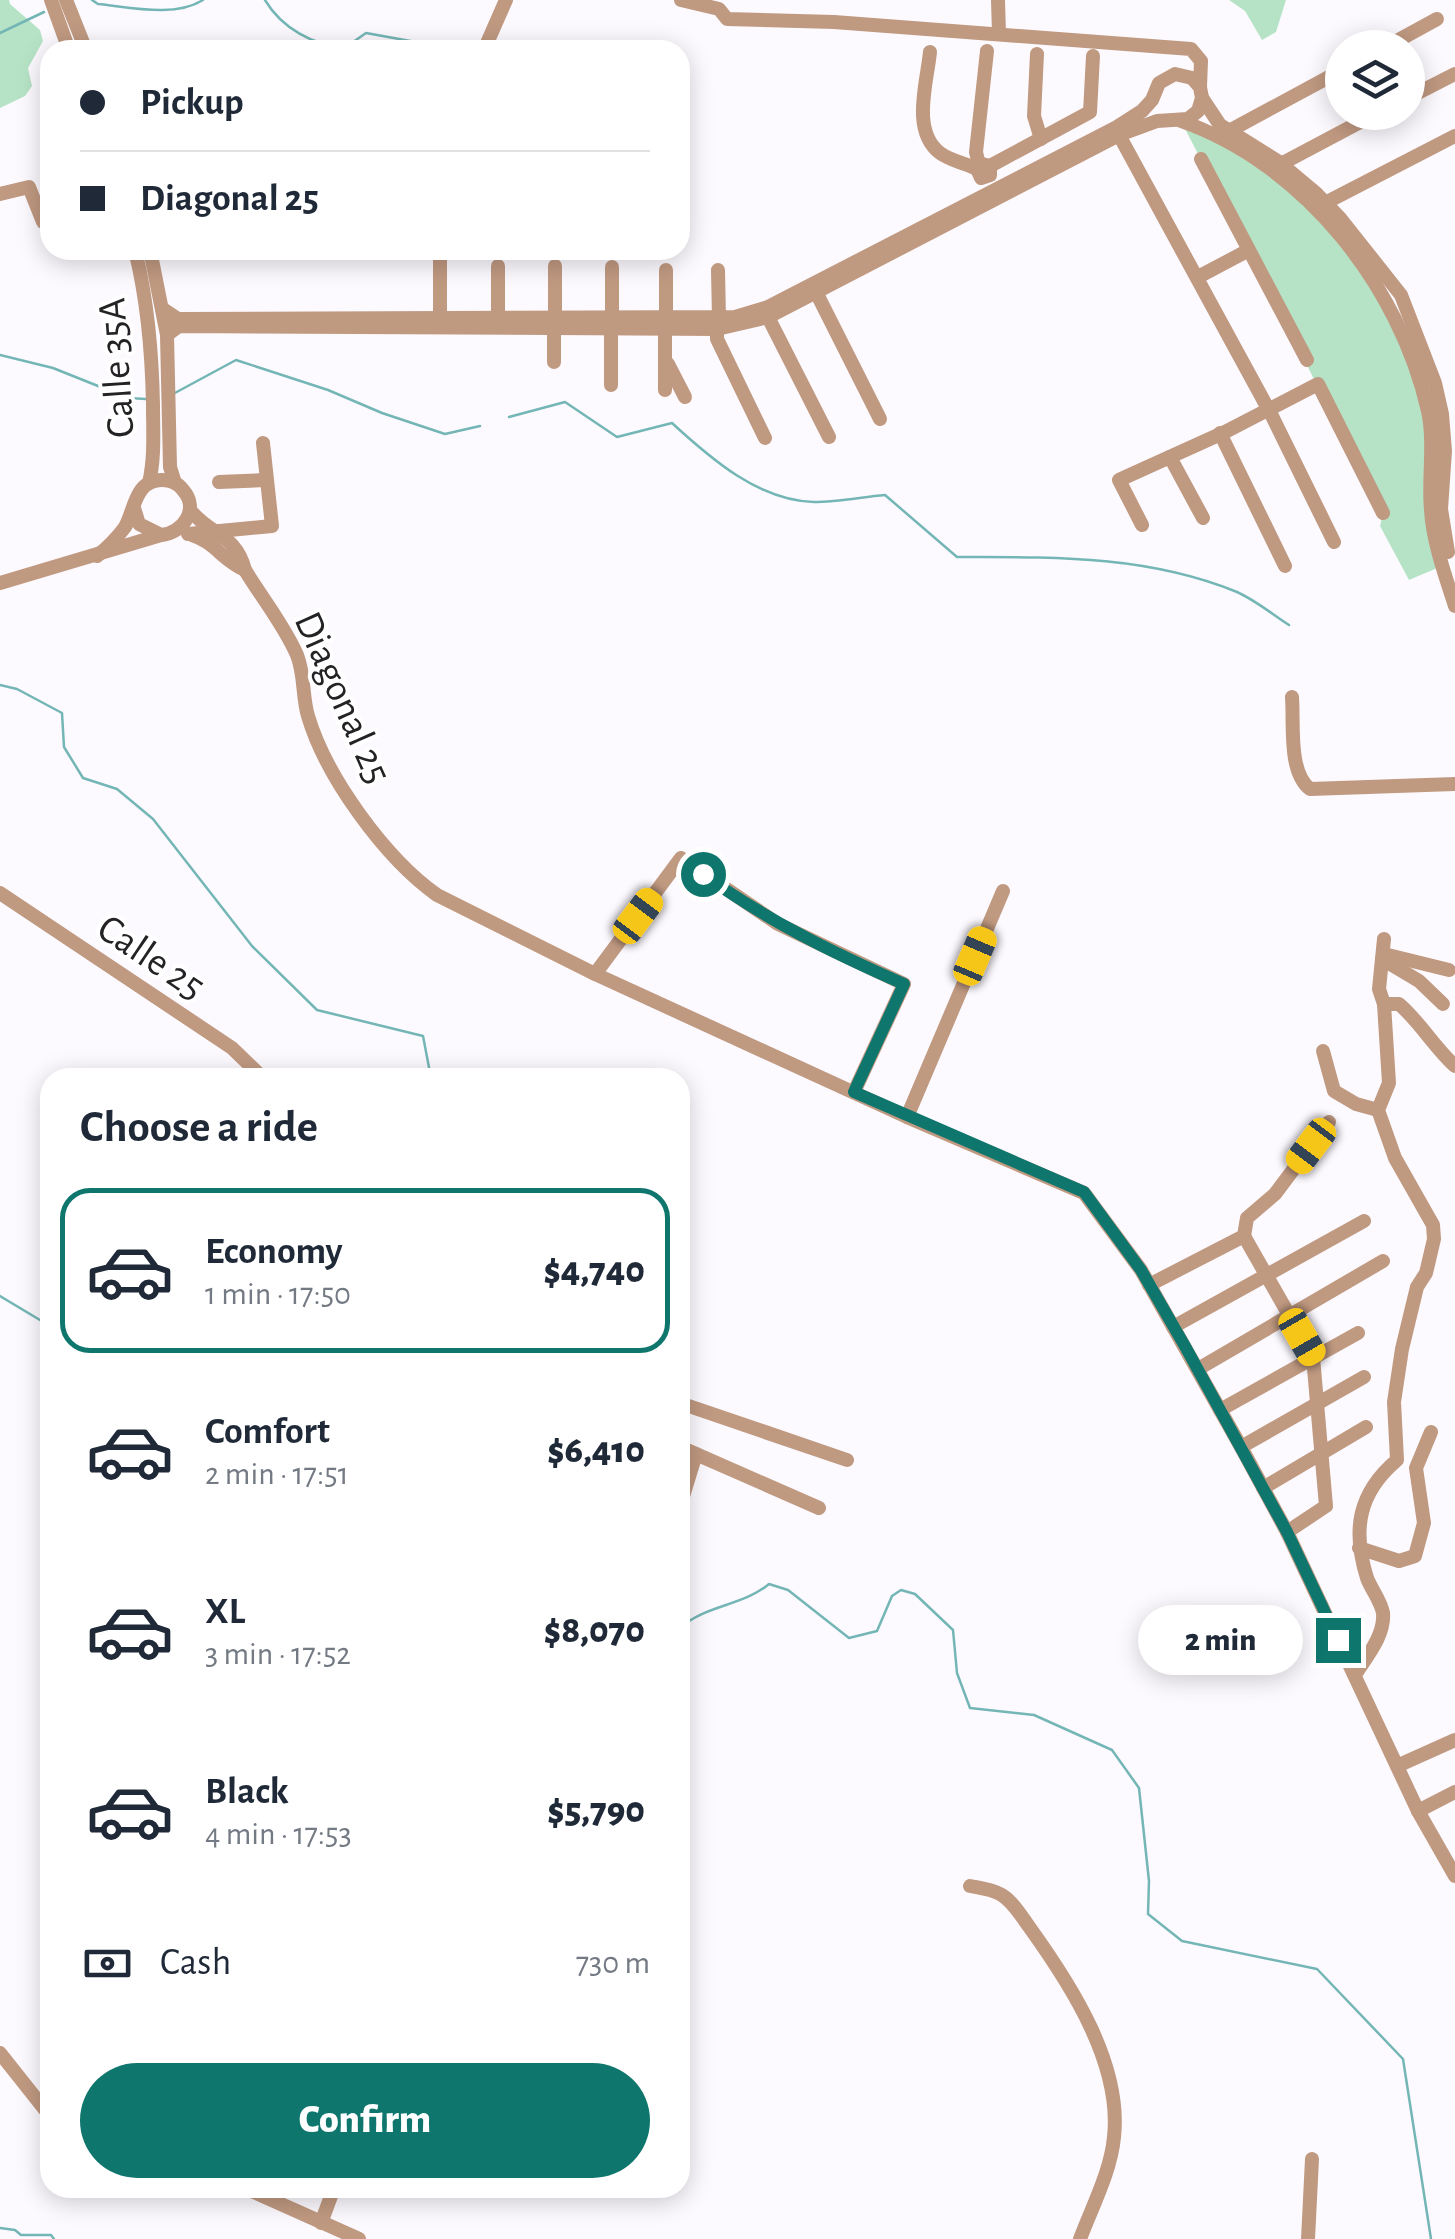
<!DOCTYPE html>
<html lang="en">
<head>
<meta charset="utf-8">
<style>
  :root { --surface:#fff; --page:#f6f6f7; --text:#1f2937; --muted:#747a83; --line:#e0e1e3; --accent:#0f766e }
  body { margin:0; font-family:"Alegreya Sans",sans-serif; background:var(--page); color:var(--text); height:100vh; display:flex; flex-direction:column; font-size:38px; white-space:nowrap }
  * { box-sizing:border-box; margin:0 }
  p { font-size:32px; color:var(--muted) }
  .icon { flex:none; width:55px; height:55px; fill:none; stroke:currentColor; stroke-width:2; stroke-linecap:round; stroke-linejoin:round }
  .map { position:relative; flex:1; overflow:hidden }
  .drawer { position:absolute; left:40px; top:1068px; width:650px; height:1130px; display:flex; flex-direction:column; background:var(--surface); border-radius:30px; box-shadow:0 5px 25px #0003 }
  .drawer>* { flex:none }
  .hud { position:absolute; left:40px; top:40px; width:650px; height:220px; border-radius:30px; box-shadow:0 5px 25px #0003; display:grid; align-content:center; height:220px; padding:0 40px; background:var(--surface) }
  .fabs { position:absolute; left:1325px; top:30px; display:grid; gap:20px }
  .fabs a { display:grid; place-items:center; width:100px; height:100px; border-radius:50%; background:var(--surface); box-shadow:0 5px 25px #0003; font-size:50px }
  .end { position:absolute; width:45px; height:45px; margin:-22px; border:12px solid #0f766e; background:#fff; box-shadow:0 0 0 5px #fff }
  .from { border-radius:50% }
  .bubble { position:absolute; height:70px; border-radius:35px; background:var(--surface); box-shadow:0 5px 25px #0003; font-size:32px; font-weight:800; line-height:70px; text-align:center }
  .car { position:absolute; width:30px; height:60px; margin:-30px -15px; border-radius:12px; box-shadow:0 0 8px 2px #0007; background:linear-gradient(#f5c518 24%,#345 0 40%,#f5c518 0 76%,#345 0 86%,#f5c518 0) }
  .hud b { display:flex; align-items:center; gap:35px; height:95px; font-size:38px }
  .hud b+b { border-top:2px solid var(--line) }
  .hud i { width:25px; height:25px; background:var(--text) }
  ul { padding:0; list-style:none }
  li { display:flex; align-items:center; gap:30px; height:165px; margin:0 20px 15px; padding:0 20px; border:5px solid transparent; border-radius:30px }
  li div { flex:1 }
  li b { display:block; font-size:38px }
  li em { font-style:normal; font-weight:800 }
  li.on { border-color:var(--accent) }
  li>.icon { width:90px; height:90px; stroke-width:1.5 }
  h2 { padding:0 40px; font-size:45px; line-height:120px }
  .pay { display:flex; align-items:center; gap:25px; height:110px; padding:0 40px; font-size:38px }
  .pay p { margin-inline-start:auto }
  .button { display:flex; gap:20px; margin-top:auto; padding:20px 40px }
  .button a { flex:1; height:115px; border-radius:60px; background:var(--accent); color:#fff; font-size:40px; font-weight:800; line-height:115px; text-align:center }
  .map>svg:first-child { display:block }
  .green { fill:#b6e3c6 }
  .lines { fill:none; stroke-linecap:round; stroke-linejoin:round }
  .stream { stroke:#74b6b6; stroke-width:2.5 }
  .minor { stroke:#c09981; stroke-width:14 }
  .route { stroke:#0f766e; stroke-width:12 }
  .labels { text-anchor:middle; stroke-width:8; stroke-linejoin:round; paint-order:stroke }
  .street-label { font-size:40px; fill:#242225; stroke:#fff }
</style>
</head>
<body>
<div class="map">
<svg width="1455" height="2239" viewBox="0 0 1455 2239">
  <rect width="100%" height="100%" fill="#fdfaff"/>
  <g class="green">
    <polygon points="0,0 9,0 10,4 40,30 43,41 28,68 32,86 25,96 0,108"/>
    <polygon points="1229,0 1286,0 1276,32 1262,40 1245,11"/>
    <polygon points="1181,121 1293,188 1383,296 1429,415 1442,566 1409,580 1380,526 1383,513"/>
  </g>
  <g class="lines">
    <g class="stream">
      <path d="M92 0 98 4C129 7 175 18 203 0"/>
      <path d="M265 0C281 27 314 47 346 47L366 33 460 50"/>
      <polyline points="0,33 44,12"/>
      <polyline points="0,355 53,368 128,398 146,399"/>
      <polyline points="173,394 236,360 328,390 382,413 445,434 480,426"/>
      <path d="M509 417 565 402 617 437 672 423C710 458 759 501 814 502 838 502 862 497 885 495L957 557C1052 557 1147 555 1237 592 1255 600 1272 614 1289 625"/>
      <polyline points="0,685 17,689 62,713 64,747 83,778 117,789 153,819 252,946 317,1010 423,1036 431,1078"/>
      <polyline points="0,1296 50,1326"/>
      <path d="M680 1628C705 1605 743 1606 769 1584L788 1590 849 1638 877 1631 892 1596 901 1590 915 1594 953 1630 957 1673 970 1708 1034 1715 1112 1750 1139 1788 1149 1881 1148 1914 1182 1941 1317 1969 1403 2059 1431 2239"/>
      <polyline points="0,2228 15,2230 21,2235 51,2235 54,2239"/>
    </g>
    <g class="minor">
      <polyline points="51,0 69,50"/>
      <polyline points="66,0 86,50"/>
      <polyline points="681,0 719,9 727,19 834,22 1191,49 1201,61 1200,87"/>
      <polyline points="998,0 999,33"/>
      <polyline points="1384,48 1437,19"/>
      <polyline points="484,50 506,0"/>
      <path d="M930 52C927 83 911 131 940 153 951 161 965 163 977 169L981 178 990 175V166"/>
      <polyline points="1037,54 1034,116 1041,139"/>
      <polyline points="1202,98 1220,125 1279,162 1316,193 1340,218 1401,295 1435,383 1442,414 1445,451 1441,509 1448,552"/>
      <polyline points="1408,98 1455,74"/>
      <path d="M1181 121C1304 164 1400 286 1428 411 1435 444 1428 477 1431 510 1433 542 1445 575 1455 606"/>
      <polyline points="1229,131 1342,70"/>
      <polyline points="1119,135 1272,416 1334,542"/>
      <polyline points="1201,159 1307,360"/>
      <polyline points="1281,164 1379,112"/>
      <polyline points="979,165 976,152 987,51"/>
      <polyline points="977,169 982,164 990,166 1090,112 1093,56"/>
      <polyline points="0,194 29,187 43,222"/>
      <polyline points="1325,203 1455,136"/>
      <path d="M135 250C148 302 152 352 153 405 153 431 155 457 149 483"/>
      <polyline points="150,250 167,335 170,467 175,483"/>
      <polyline points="555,266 555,318"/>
      <polyline points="666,270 666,318"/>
      <polyline points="718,270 719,319"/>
      <polyline points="1198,277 1247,251"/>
      <polyline points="816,292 880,419"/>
      <polyline points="163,309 178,319 735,317 768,307 1117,127 1142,111 1152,100 1159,83 1175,74 1192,78 1200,87 1202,98 1198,111 1188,119 1157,121 1119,135 768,317 717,329 179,326 167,335"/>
      <polyline points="768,317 829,437"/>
      <polyline points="498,318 498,266"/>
      <polyline points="612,318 612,267"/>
      <polyline points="440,327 440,250"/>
      <polyline points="717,329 717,339 765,438"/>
      <polyline points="554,362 554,328"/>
      <polyline points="668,364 685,397"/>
      <polyline points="611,385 611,328"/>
      <polyline points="665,390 665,328"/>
      <polyline points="1220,433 1285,566"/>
      <polyline points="1170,457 1203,518"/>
      <polyline points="219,482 266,480"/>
      <path d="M190 510C211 536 236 534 245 570 262 598 284 625 297 655 305 675 302 696 308 716 326 777 385 858 437 895L595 974 907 1117 1084 1193 1141 1270 1241 1447 1287 1532 1418 1811 1455 1876"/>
      <polyline points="1142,525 1119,480 1225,432 1318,384 1383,513"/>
      <polyline points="188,534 272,526 263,443"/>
      <path d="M192 535C215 542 222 560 245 570"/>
      <path d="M97 556C108 547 117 538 125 527 135 509 135 480 162 480 170 480 178 483 183 490 200 509 183 533 161 535L139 524 134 508"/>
      <polyline points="0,583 161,535"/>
      <path d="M1292 697C1294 724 1288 772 1310 789L1455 784"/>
      <polyline points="0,893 232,1048 263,1078"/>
      <polyline points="1388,955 1449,970"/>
      <polyline points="1382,959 1419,981 1443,1004"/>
      <polyline points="595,974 681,858 778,924 904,984 854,1092"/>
      <path d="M1384 1004H1399C1421 1023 1434 1047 1455 1066"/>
      <polyline points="1323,1051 1334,1091 1356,1104 1378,1110"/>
      <polyline points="907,1117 1003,891"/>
      <polyline points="1244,1236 1313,1357 1326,1506 1287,1532"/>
      <polyline points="1149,1285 1244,1236 1247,1218 1275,1194 1329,1122"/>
      <polyline points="1173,1327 1364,1221"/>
      <polyline points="1198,1369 1383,1261"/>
      <polyline points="680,1403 847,1460"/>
      <polyline points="1220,1410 1358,1333"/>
      <polyline points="680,1447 819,1508"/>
      <polyline points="1241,1447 1364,1377"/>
      <polyline points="1263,1488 1366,1427"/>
      <polyline points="680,1506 696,1454"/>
      <polyline points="1359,1548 1399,1561 1415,1556 1424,1523 1416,1468 1431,1432"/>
      <path d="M1355 1675C1366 1657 1385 1636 1383 1613 1381 1601 1371 1589 1367 1578 1352 1530 1358 1493 1397 1460L1394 1402 1402 1349 1417 1287 1426 1273 1434 1239 1433 1225 1395 1158 1378 1110 1389 1083 1384 1004 1379 989 1384 939"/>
      <polyline points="1397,1766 1455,1740"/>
      <polyline points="1418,1811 1455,1792"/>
      <path d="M970 1886C980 1888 991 1889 1000 1894 1012 1900 1022 1917 1030 1928 1071 1985 1122 2064 1114 2137 1111 2171 1092 2207 1080 2239"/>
      <polyline points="0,2053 50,2116"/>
      <polyline points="245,2188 359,2239"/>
      <polyline points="321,2223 334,2188"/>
      <polyline points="1308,2239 1312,2159"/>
    </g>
  </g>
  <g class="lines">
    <path class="route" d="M703 874C766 920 833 953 904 984L854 1092 1084 1192 1141 1270 1186 1348 1287 1532 1338 1640"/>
  </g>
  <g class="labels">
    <g class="street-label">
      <text transform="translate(115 368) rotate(-94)" y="14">Calle 35A</text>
      <text transform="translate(344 697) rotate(66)" y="14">Diagonal 25</text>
      <text transform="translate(152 956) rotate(34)" y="14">Calle 25</text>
    </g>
  </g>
</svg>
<div class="fabs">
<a><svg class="icon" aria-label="layers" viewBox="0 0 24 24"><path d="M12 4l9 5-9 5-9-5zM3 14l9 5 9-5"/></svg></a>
</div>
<i class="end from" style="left:703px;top:874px"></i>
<i class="end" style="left:1338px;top:1640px"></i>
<div class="bubble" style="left:1138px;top:1605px;width:165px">2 min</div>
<i class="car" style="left:638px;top:916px;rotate:37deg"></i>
<i class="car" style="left:975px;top:956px;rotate:23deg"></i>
<i class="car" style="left:1311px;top:1146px;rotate:217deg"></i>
<i class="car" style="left:1302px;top:1337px;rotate:150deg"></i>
<div class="hud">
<b><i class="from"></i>Pickup</b>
<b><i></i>Diagonal 25</b>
</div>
<section class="drawer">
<h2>Choose a ride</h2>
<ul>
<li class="on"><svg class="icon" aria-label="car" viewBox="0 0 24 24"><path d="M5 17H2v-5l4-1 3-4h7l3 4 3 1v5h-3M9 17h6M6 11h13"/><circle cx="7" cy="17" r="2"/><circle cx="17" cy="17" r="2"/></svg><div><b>Economy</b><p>1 min · 17:50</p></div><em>$4,740</em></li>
<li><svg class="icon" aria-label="car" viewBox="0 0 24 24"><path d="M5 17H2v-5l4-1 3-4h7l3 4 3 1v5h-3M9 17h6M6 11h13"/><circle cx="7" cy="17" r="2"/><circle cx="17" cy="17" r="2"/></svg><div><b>Comfort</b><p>2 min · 17:51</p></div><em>$6,410</em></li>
<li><svg class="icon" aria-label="car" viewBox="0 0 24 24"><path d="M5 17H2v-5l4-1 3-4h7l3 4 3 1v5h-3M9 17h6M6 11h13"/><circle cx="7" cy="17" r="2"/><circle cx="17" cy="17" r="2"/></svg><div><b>XL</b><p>3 min · 17:52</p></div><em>$8,070</em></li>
<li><svg class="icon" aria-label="car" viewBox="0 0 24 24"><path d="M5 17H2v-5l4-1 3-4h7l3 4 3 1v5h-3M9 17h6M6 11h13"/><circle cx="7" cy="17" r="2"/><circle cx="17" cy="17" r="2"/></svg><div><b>Black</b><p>4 min · 17:53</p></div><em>$5,790</em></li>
</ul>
<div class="pay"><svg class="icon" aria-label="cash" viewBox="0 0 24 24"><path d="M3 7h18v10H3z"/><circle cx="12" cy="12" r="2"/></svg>Cash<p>730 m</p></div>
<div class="button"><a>Confirm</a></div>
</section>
</div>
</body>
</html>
